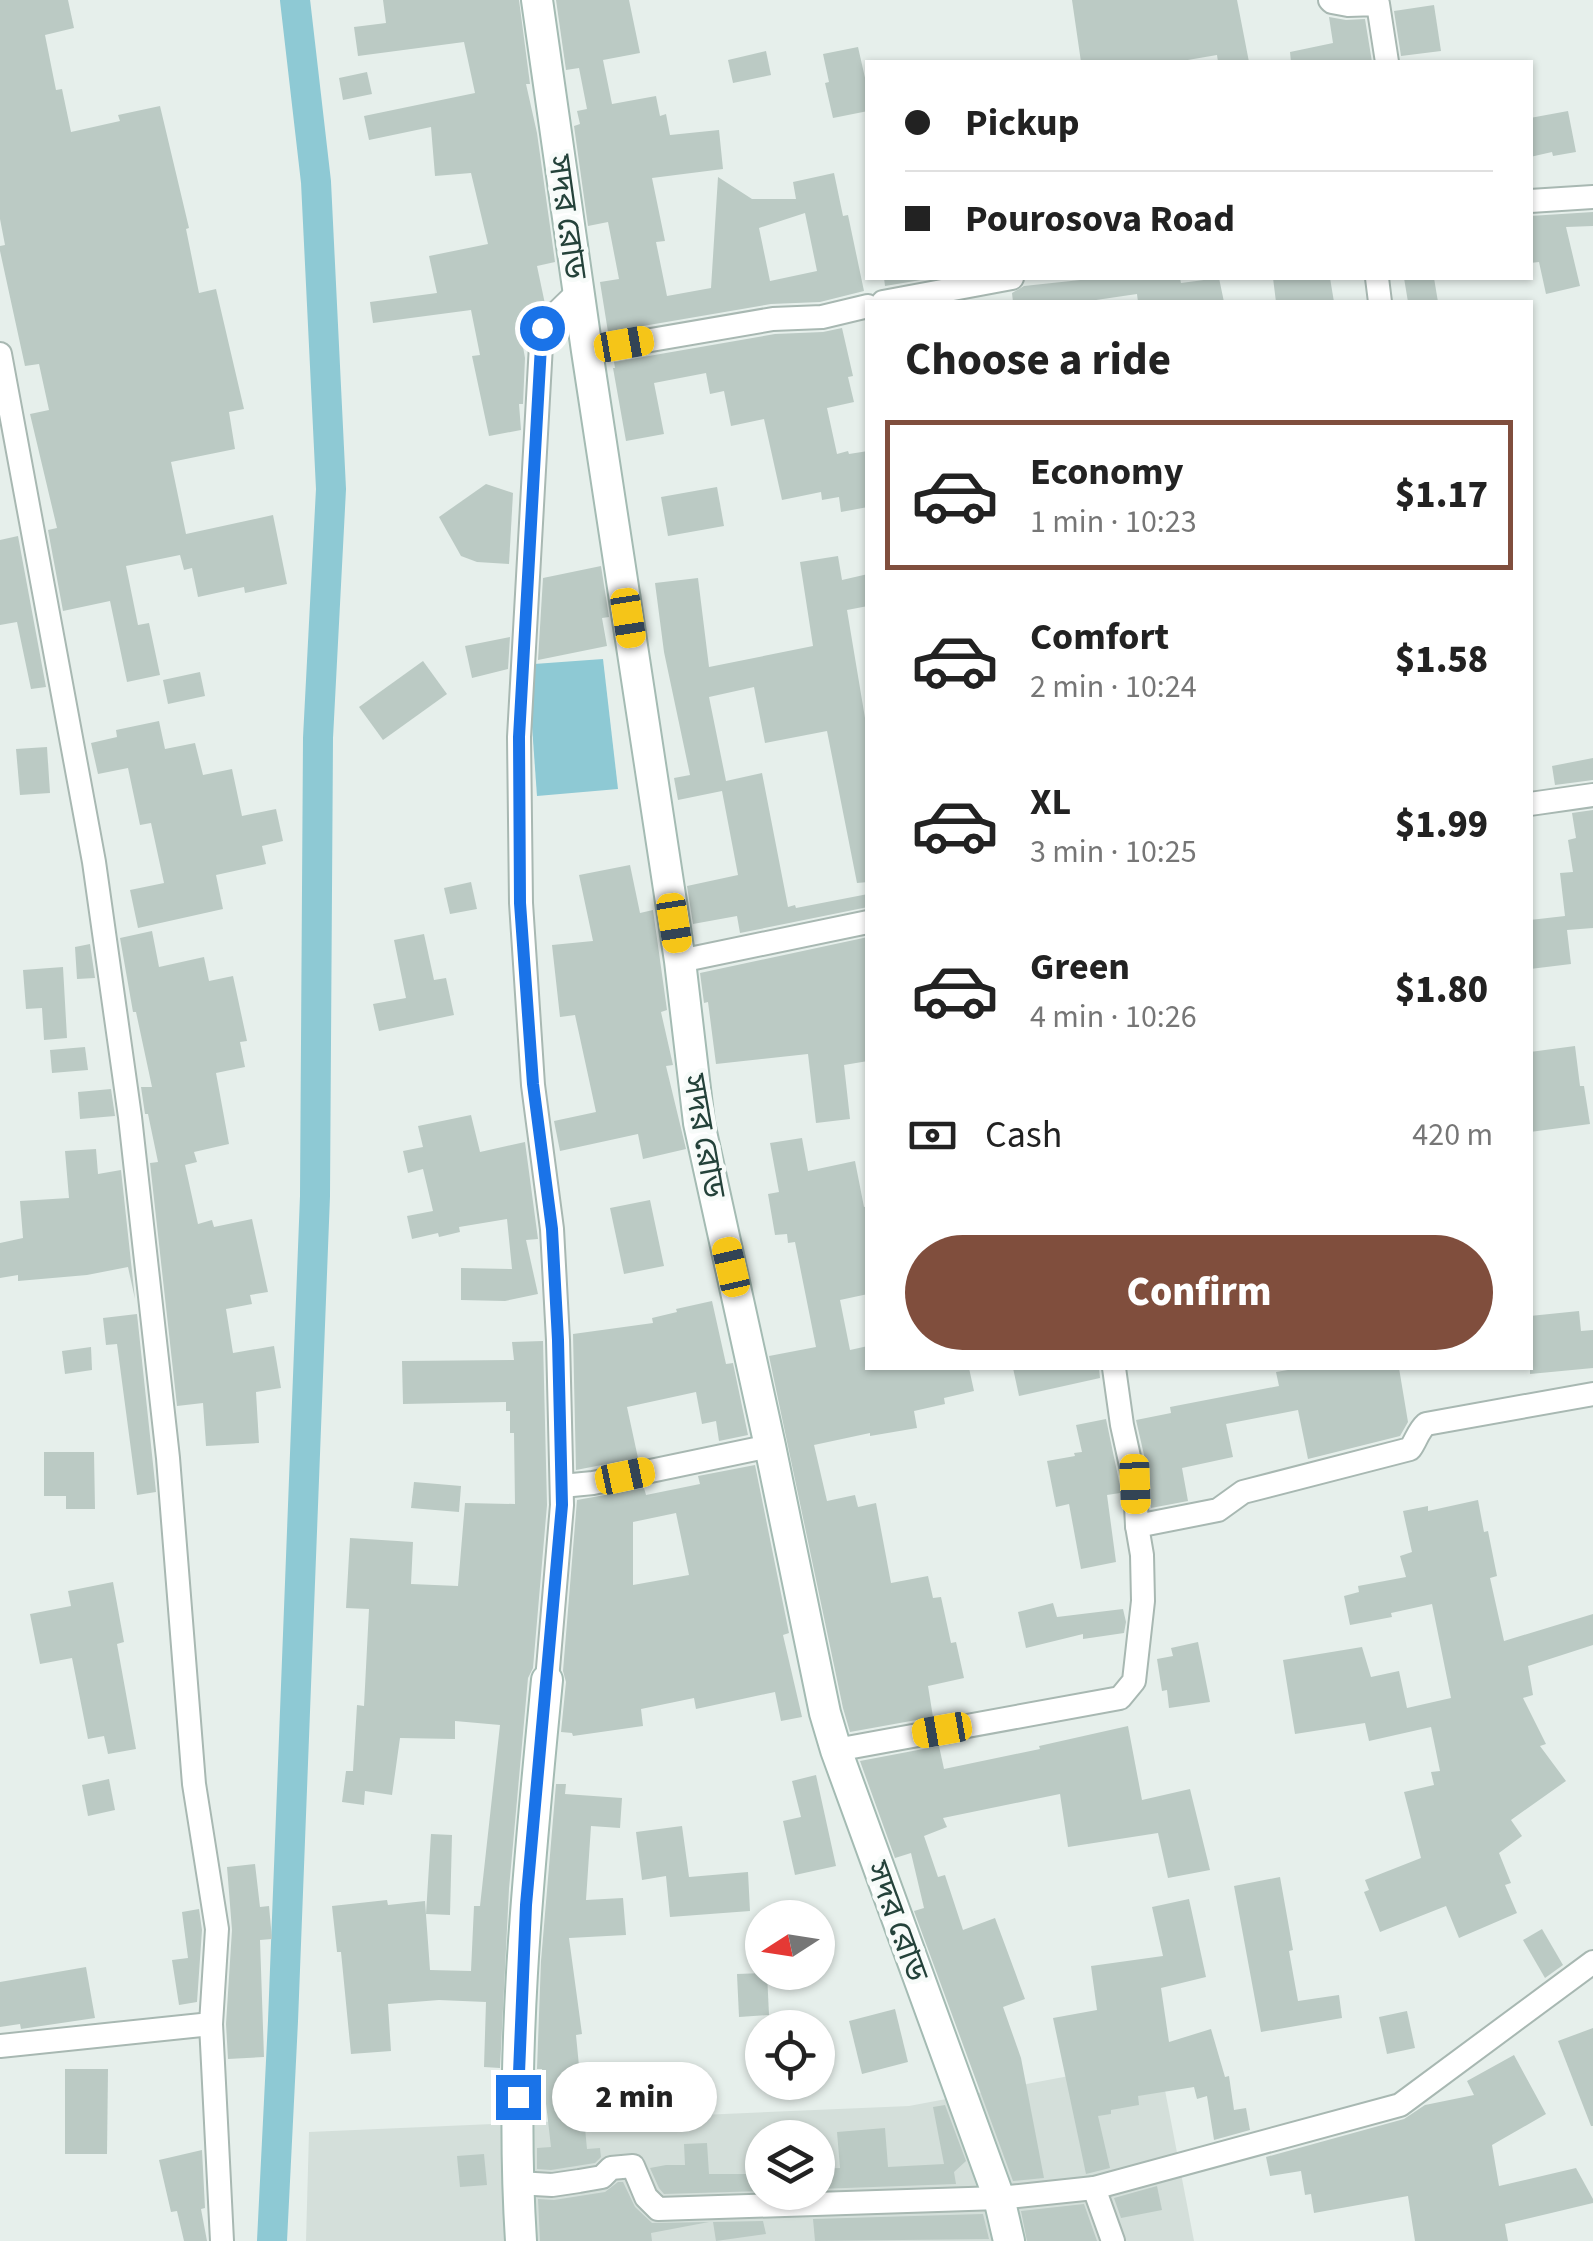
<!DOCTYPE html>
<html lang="en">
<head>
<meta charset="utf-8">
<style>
  :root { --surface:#fff; --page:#f6f6f6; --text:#222; --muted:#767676; --line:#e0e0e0; --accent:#804e3d }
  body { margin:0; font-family:"Source Sans 3","Noto Sans Bengali",sans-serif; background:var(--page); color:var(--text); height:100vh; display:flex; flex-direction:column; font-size:38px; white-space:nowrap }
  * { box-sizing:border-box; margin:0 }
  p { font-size:32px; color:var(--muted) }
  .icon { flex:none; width:55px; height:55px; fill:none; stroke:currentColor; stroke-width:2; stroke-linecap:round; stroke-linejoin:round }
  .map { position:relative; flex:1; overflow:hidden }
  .panel { position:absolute; left:865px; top:300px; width:668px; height:1070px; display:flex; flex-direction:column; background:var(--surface); border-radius:0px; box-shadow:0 2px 8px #0004 }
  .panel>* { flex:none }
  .hud { position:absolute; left:865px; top:60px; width:668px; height:220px; border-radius:0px; box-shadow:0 2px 8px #0004; display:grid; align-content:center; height:220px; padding:0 40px; background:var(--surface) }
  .needle { width:65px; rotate:258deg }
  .buttons { position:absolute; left:745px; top:1900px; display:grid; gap:20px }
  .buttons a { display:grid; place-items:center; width:90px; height:90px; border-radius:50%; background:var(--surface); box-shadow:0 2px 8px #0004; font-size:50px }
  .end { position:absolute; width:45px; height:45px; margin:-22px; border:12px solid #1a73e8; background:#fff; box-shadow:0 0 0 5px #fff }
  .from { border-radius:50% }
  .bubble { position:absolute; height:70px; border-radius:35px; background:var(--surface); box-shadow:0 2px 8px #0004; font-size:32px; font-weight:800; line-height:70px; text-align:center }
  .car { position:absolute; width:30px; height:60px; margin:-30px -15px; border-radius:12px; box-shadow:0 0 8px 2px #0007; background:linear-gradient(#f5c518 24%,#345 0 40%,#f5c518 0 76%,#345 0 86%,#f5c518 0) }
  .hud b { display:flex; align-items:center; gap:35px; height:95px; font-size:38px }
  .hud b+b { border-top:2px solid var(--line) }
  .hud i { width:25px; height:25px; background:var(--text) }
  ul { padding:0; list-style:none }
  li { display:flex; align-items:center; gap:30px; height:150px; margin:0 20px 15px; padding:0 20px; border:5px solid transparent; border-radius:0px }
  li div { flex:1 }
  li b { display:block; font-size:38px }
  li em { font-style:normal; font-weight:800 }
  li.active { border-color:var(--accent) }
  li>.icon { width:90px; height:90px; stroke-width:1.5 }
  h2 { padding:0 40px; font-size:45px; line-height:120px }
  .pay { display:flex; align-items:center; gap:25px; height:110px; padding:0 40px; font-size:38px }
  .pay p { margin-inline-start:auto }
  .primary-button { display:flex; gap:20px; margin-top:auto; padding:20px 40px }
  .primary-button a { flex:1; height:115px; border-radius:60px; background:var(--accent); color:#fff; font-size:40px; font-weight:800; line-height:115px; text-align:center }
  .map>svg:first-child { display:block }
  .built { fill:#d4dfda; fill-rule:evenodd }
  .water { fill:#8ec9d4 }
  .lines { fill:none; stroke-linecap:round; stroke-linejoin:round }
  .canal { stroke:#8ec9d4; stroke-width:30 }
  .building { fill:#bbcac4; fill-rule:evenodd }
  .street-casing { stroke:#a8b8b2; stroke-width:26 }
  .secondary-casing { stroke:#a4bbb3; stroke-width:34 }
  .street { stroke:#fff; stroke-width:22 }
  .secondary { stroke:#fff; stroke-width:30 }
  .route { stroke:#1a73e8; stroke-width:12 }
  .labels { text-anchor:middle; stroke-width:9; stroke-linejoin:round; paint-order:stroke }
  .street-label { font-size:32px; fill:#24423a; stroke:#f7fbf9 }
</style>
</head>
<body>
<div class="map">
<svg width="1593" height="2241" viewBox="0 0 1593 2241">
  <rect width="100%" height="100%" fill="#e6efeb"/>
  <path class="built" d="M1159 2059 1194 2241H306L309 2132 909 2106ZM762 2138H818V2192H762Z"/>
  <polygon class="water" points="603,659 618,789 537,796 532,726 534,664"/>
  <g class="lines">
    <polyline class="canal" points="272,2241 283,2021 315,1196 318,738 331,489 316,182 295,0"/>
  </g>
  <g class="building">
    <polygon points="0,0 68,0 74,28 45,35 56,90 62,89 71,132 120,121 118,115 160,106 189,228 186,229 199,293 216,289 244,409 229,412 235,449 171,462 186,534 273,515 287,584 245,593 244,587 198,597 192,568 184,570 180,555 126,566 138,625 149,623 160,675 127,682 110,601 63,611 48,530 57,528 30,414 49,410 39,364 25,366 0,251 0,246 5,245 0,219"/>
    <polygon points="383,0 519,0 530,84 526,84 537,133 555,262 537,266 545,304 524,310 527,326 526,340 522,341 525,358 523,404 519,404 521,430 489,436 472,356 480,355 471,310 373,323 370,302 437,293 429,256 488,244 471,173 435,176 431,127 369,140 364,116 475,93 464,42 358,56 354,27 386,23"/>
    <path d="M556 0H629L640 53 603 60 612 104 656 96 660 116 666 114 670 135 719 130 723 169 652 178 665 241 656 242 667 296 711 288 718 177 752 199H796L793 182 834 173 843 216 848 215 864 291 820 302 771 304 608 332 600 282 619 279 608 222 588 226 574 126 580 124 577 111 587 109 579 68 566 70ZM805 213 817 271 770 281 759 228Z"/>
    <polygon points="1072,0 1237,0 1249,62 1218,62 1217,55 1176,62 1081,62"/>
    <polygon points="1434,5 1441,51 1401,56 1394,11"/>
    <polygon points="1329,17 1346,20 1365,19 1372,62 1291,62 1290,52 1333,43"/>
    <polygon points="858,47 868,91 868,111 833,118 825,83 829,82 823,54"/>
    <polygon points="766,51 771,75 733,83 728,60"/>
    <polygon points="367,72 372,94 343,100 339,78"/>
    <polygon points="1568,111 1576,152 1553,156 1552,152 1530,157 1530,118"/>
    <polygon points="1593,212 1593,226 1566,227 1580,286 1546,294 1539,262 1530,263 1530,216"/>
    <polygon points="884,278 933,278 885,286"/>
    <polygon points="1099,278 1180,278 1181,283 1219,278 1224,302 1138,302 1137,294 1096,300 1097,302 1013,302 1012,293 1024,286"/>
    <polygon points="1273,278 1330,278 1334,302 1276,302"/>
    <polygon points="1404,278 1434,278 1438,302 1408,302"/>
    <polygon points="842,328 853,376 848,377 854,402 827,408 837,454 848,451 849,454 868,451 868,507 841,512 839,497 822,500 821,492 782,500 764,419 731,426 724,391 710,394 706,373 654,383 664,434 626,441 613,368 615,368 614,362 775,334 823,332"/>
    <polygon points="486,484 513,493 509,564 477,562 461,556 439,517"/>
    <polygon points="717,487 724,526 668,536 661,497"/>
    <polygon points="18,536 46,687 31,689 17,622 0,625 0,540"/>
    <polygon points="838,556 842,580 868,574 868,606 847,610 868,736 868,882 857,883 827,731 765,743 754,687 709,697 726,781 762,773 788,907 795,905 796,908 868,894 868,907 740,933 737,916 693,924 687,886 738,875 722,791 678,800 674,778 690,775 664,652 655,583 698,578 709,667 813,646 800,562"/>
    <polygon points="601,566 609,617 602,618 607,646 538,660 543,578"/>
    <polygon points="510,637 508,669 472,678 465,646"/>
    <polygon points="423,661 447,694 383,740 359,707"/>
    <polygon points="200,672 205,696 168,704 163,680"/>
    <polygon points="159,721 165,749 195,743 203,775 232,769 242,816 276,809 283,841 262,846 266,864 216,875 223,909 138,928 130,890 164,883 151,823 140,825 128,768 98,774 91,743 117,737 116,730"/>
    <polygon points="47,747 50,793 20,795 16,749"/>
    <polygon points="1593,758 1593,780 1555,785 1552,766"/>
    <polygon points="1593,810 1593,928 1567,930 1571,964 1530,969 1530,920 1565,916 1560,873 1573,872 1568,840 1576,838 1572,813"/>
    <polygon points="630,865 640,913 653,910 667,1010 661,1012 673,1065 666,1066 686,1149 643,1159 638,1134 560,1151 554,1121 596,1112 575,1015 560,1017 552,945 593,941 579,875"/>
    <polygon points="471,882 477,909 450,914 444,888"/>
    <polygon points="152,931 159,967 204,957 209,981 233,976 247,1041 240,1042 245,1067 216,1073 229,1144 194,1152 197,1162 185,1165 198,1224 212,1220 214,1227 252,1219 268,1292 250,1295 252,1304 226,1309 233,1353 274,1346 281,1388 256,1392 259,1443 206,1446 203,1403 177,1406 150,1163 158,1162 148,1114 145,1114 141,1087 152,1087 136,1012 133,1012 120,938"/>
    <polygon points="424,934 434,980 446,978 454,1015 379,1031 373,1004 406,998 394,940"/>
    <polygon points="868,937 868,1061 844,1065 850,1119 816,1123 808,1054 716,1064 708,1002 704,1003 700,973"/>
    <polygon points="90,944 95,978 77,979 75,947"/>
    <polygon points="63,967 67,1038 44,1040 42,1008 26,1009 23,970"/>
    <polygon points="1575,1046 1580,1086 1584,1086 1590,1124 1530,1132 1530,1052"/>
    <polygon points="85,1047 88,1070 52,1073 50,1050"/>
    <polygon points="111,1089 115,1116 80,1119 78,1092"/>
    <polygon points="471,1115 480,1152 525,1142 538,1239 526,1240 538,1294 505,1301 461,1300 461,1268 512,1269 507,1219 459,1227 460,1232 439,1237 438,1233 412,1239 407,1216 433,1211 423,1169 408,1173 403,1151 423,1147 418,1126"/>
    <polygon points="802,1138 808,1171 855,1161 864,1207 868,1206 868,1294 840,1300 850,1350 868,1346 868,1368 969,1368 974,1391 944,1398 945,1404 914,1411 917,1428 870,1436 870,1433 814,1445 827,1501 855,1495 858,1507 876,1503 891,1583 928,1576 933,1598 941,1597 951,1643 956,1642 964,1678 928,1686 933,1717 850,1732 843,1708 769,1356 816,1347 795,1242 788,1243 787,1234 775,1235 768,1194 779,1192 770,1143"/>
    <polygon points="96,1149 98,1174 121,1170 135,1299 128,1267 87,1275 18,1281 18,1275 0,1278 0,1243 23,1238 20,1201 69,1198 65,1151"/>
    <polygon points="650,1200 664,1266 624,1274 610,1208"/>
    <polygon points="712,1301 726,1364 733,1363 748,1435 719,1441 716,1421 702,1424 696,1392 627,1407 638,1458 576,1470 573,1334 653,1323 652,1318 677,1312 676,1309"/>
    <polygon points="1579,1311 1581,1331 1593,1330 1593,1368 1530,1374 1530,1316"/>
    <polygon points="137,1314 156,1492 137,1495 117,1344 106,1345 103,1318"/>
    <polygon points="543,1341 547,1505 533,1668 528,1678 509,1889 500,2068 484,2067 486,2002 439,2000 388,2004 391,2051 351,2054 341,1952 337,1952 332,1906 387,1900 388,1905 425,1901 430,1970 471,1971 474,1906 480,1906 500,1725 455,1721 455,1739 400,1738 392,1795 365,1791 364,1805 342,1802 346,1771 353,1771 357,1705 364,1706 369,1609 346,1608 350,1538 413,1542 411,1584 458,1586 465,1503 515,1504 514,1433 510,1433 510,1411 506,1411 506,1402 403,1404 402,1361 514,1360 512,1342"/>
    <polygon points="91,1347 92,1370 65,1374 62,1351"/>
    <polygon points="1013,1368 1099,1368 1100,1378 1019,1396"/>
    <polygon points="1300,1368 1399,1368 1408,1422 1400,1436 1308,1459 1298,1410 1226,1424 1233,1457 1182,1468 1188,1501 1151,1508 1150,1481 1136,1420 1171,1413 1170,1407 1279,1386 1276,1372"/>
    <polygon points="1106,1419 1120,1486 1120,1493 1107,1495 1116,1562 1081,1569 1069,1504 1056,1507 1047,1461 1075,1456 1074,1453 1082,1452 1076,1425"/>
    <polygon points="44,1452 94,1452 95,1509 66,1509 66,1496 44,1496"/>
    <path d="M755 1465 789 1633 783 1635 802 1717 781 1721 775 1692 696 1709 694 1698 641 1709 643 1726 573 1736 572 1733 561 1732 566 1682 563 1671 577 1500 644 1488 646 1495 700 1484 698 1476ZM676 1513 689 1575 633 1585V1522Z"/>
    <polygon points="414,1482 461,1486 459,1512 411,1508"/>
    <polygon points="1478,1500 1484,1532 1488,1531 1497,1576 1490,1578 1504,1641 1593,1614 1593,1645 1528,1666 1533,1695 1523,1698 1546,1744 1540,1746 1566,1781 1511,1820 1522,1836 1499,1853 1511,1883 1505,1885 1517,1913 1459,1938 1446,1906 1380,1932 1364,1892 1369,1890 1365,1880 1421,1858 1404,1792 1434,1785 1431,1772 1440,1771 1431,1727 1369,1741 1365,1723 1295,1734 1283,1660 1362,1647 1371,1677 1399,1671 1407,1708 1451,1698 1432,1604 1391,1613 1392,1617 1350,1625 1344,1596 1359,1592 1358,1586 1406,1577 1400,1556 1412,1552 1403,1511 1428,1506 1428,1511"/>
    <polygon points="113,1582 124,1642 117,1644 136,1749 108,1754 104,1736 88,1739 72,1658 40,1664 30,1614 71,1606 68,1591"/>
    <polygon points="1053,1603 1057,1617 1123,1609 1126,1622 1124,1633 1083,1639 1083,1634 1026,1648 1018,1612"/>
    <polygon points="1198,1642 1210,1702 1169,1708 1167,1690 1162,1691 1157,1659 1173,1656 1171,1648"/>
    <polygon points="1128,1726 1142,1800 1190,1789 1210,1870 1168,1878 1158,1833 1068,1847 1060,1794 943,1818 947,1827 924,1836 938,1877 945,1875 963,1930 995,1918 1025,1999 1003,2007 1021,2058 1044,2178 1013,2181 914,1911 924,1908 911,1853 895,1858 860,1761 939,1746 944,1769 1040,1749 1039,1746"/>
    <polygon points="816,1775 836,1866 795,1875 783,1821 801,1817 792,1781"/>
    <polygon points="109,1779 115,1810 88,1816 82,1785"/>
    <polygon points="556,1784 566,1784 565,1794 622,1798 620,1828 591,1826 586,1900 623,1898 626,1935 569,1938 582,2034 576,2035 587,2149 600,2148 601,2157 595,2163 551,2170 537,2169 537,2148 551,2147 542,2069 537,2069 541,1961"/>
    <polygon points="682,1826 689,1877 748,1872 750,1911 670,1917 666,1876 642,1880 636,1832"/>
    <polygon points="431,1834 452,1835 450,1915 426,1914"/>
    <polygon points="255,1864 260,1907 269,1906 272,1939 260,1940 264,2057 228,2059 226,2024 232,1930 227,1867"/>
    <polygon points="1280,1877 1293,1950 1289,1951 1298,2001 1339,1995 1342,2018 1261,2032 1234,1886"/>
    <polygon points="1189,1899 1206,1977 1161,1988 1169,2042 1211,2029 1225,2077 1229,2076 1234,2110 1246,2108 1250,2130 1214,2140 1207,2096 1197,2099 1194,2087 1138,2096 1139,2105 1111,2110 1111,2114 1098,2116 1110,2168 1086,2174 1053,2018 1097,2010 1091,1966 1163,1956 1152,1907"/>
    <polygon points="199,1909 202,1930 197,2002 179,2005 172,1960 188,1958 182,1912"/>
    <polygon points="1542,1929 1563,1965 1545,1978 1523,1940"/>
    <polygon points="86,1967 95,2018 21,2029 20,2024 0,2027 0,1982"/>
    <polygon points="767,1973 769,2015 739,2017 737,1974"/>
    <polygon points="895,2009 908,2062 862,2074 849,2021"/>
    <polygon points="1407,2011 1415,2048 1387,2054 1379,2017"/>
    <polygon points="1593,2028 1593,2126 1591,2126 1558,2041"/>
    <polygon points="1514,2055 1546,2114 1492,2145 1499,2186 1576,2168 1593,2199 1593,2203 1505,2224 1508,2241 1415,2241 1408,2196 1314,2213 1311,2194 1305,2195 1301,2171 1270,2176 1266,2157 1404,2119 1425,2105 1474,2095 1467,2081"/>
    <polygon points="65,2069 108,2069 107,2154 65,2154"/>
    <polygon points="945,2105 966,2161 954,2172 956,2184 818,2189 818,2169 840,2168 837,2132 885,2128 888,2167 944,2164 933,2107"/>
    <polygon points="707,2143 709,2174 762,2174 762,2191 664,2194 659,2188 650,2168 666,2165 685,2165 684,2144"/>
    <polygon points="202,2150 205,2208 201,2209 207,2241 184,2241 177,2211 171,2212 159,2160"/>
    <polygon points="484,2154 487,2185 460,2187 457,2156"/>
    <polygon points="618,2182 623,2182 635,2207 652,2223 709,2222 651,2233 652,2241 540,2241 538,2199 554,2200 605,2192"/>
    <polygon points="1157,2186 1162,2210 1121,2218 1114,2198"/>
    <polygon points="1084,2204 1097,2241 1027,2241 1021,2211"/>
    <polygon points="983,2214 989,2239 815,2241 813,2219"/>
    <polygon points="763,2221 766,2234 716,2241 713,2222"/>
  </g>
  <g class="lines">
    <g class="street-casing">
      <g id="street">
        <polyline points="1330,0 1332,2 1348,5 1378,4 1387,62"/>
        <polyline points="1530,201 1593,197"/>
        <polyline points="1377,278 1380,302"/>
        <polyline points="883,302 1012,278"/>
        <polyline points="587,351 773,319 822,317 868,306"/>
        <polyline points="0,354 94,862 130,1117 168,1458 194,1784 217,1929 211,2024 222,2241"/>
        <polyline points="1530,804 1593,795"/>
        <polyline points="680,961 868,922"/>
        <polyline points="562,1486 593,1483 770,1446"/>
        <path d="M1137 1526 1218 1510 1243 1492 1410 1449C1416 1441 1418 1431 1426 1424L1593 1394"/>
        <polyline points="547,1680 562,1505 558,1340 552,1229 533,1085 521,903 519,737 542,327 578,292"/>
        <polyline points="836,1750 1120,1698 1134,1681 1143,1601 1142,1555 1137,1526 1135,1484 1122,1425 1114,1368"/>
        <polyline points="0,2046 211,2024"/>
        <polyline points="517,2183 552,2185 579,2181 602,2177 611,2168 633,2166 646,2197 658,2209 999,2198 1094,2188 1400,2105 1593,1962"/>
        <polyline points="1094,2188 1113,2241"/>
      </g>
    </g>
    <g class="secondary-casing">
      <g id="secondary">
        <polyline points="537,0 587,351 680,961 699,1123 770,1446 825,1713 836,1750 999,2198 1009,2241"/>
        <path d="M521 2241C509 2054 529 1866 547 1680"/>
      </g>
    </g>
    <use href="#street" class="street"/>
    <use href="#secondary" class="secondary"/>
  </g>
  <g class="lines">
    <polyline class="route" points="518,2097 526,1905 562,1505 558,1340 552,1229 533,1084 520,903 519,737 542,328"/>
  </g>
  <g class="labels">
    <g class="street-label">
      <text transform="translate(568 217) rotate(82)" y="11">সদর রোড</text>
      <text transform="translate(705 1136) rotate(80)" y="11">সদর রোড</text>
      <text transform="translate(898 1921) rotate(70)" y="11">সদর রোড</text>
    </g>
  </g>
</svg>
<div class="buttons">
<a><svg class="needle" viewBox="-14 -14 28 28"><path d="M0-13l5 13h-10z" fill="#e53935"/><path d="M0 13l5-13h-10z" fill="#767676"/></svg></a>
<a><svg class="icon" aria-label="locate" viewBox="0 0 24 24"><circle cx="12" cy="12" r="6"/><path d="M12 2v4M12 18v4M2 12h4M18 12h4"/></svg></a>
<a><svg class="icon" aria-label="layers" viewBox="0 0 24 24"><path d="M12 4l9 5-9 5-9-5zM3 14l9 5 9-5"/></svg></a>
</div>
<i class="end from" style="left:542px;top:328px"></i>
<i class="end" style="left:518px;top:2097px"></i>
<div class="bubble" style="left:552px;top:2062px;width:165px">2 min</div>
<i class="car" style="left:624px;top:344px;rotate:80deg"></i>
<i class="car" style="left:628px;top:618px;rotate:171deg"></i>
<i class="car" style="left:674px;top:923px;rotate:171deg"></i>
<i class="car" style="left:731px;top:1267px;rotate:347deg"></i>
<i class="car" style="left:625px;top:1476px;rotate:78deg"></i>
<i class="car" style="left:1135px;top:1484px;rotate:178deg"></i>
<i class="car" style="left:942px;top:1730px;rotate:260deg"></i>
<div class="hud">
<b><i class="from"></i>Pickup</b>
<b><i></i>Pourosova Road</b>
</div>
<section class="panel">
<h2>Choose a ride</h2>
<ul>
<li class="active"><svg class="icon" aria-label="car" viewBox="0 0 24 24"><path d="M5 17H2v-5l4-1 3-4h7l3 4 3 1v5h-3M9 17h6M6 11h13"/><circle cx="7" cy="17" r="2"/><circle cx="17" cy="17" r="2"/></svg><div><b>Economy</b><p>1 min · 10:23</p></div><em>$1.17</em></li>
<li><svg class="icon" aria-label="car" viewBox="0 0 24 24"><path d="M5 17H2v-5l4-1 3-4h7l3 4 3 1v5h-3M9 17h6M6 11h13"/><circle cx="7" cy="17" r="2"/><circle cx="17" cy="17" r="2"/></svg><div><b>Comfort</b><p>2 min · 10:24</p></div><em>$1.58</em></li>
<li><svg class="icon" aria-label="car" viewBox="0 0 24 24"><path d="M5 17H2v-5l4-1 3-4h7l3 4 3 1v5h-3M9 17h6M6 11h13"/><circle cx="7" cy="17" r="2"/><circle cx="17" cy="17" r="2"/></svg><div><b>XL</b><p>3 min · 10:25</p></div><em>$1.99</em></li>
<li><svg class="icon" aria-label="car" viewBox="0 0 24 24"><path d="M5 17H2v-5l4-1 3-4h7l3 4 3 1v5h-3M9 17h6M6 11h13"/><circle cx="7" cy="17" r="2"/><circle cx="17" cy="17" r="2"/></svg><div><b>Green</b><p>4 min · 10:26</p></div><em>$1.80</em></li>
</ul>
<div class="pay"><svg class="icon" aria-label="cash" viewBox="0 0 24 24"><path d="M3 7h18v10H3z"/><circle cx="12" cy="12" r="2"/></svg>Cash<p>420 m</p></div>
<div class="primary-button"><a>Confirm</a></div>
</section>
</div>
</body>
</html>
